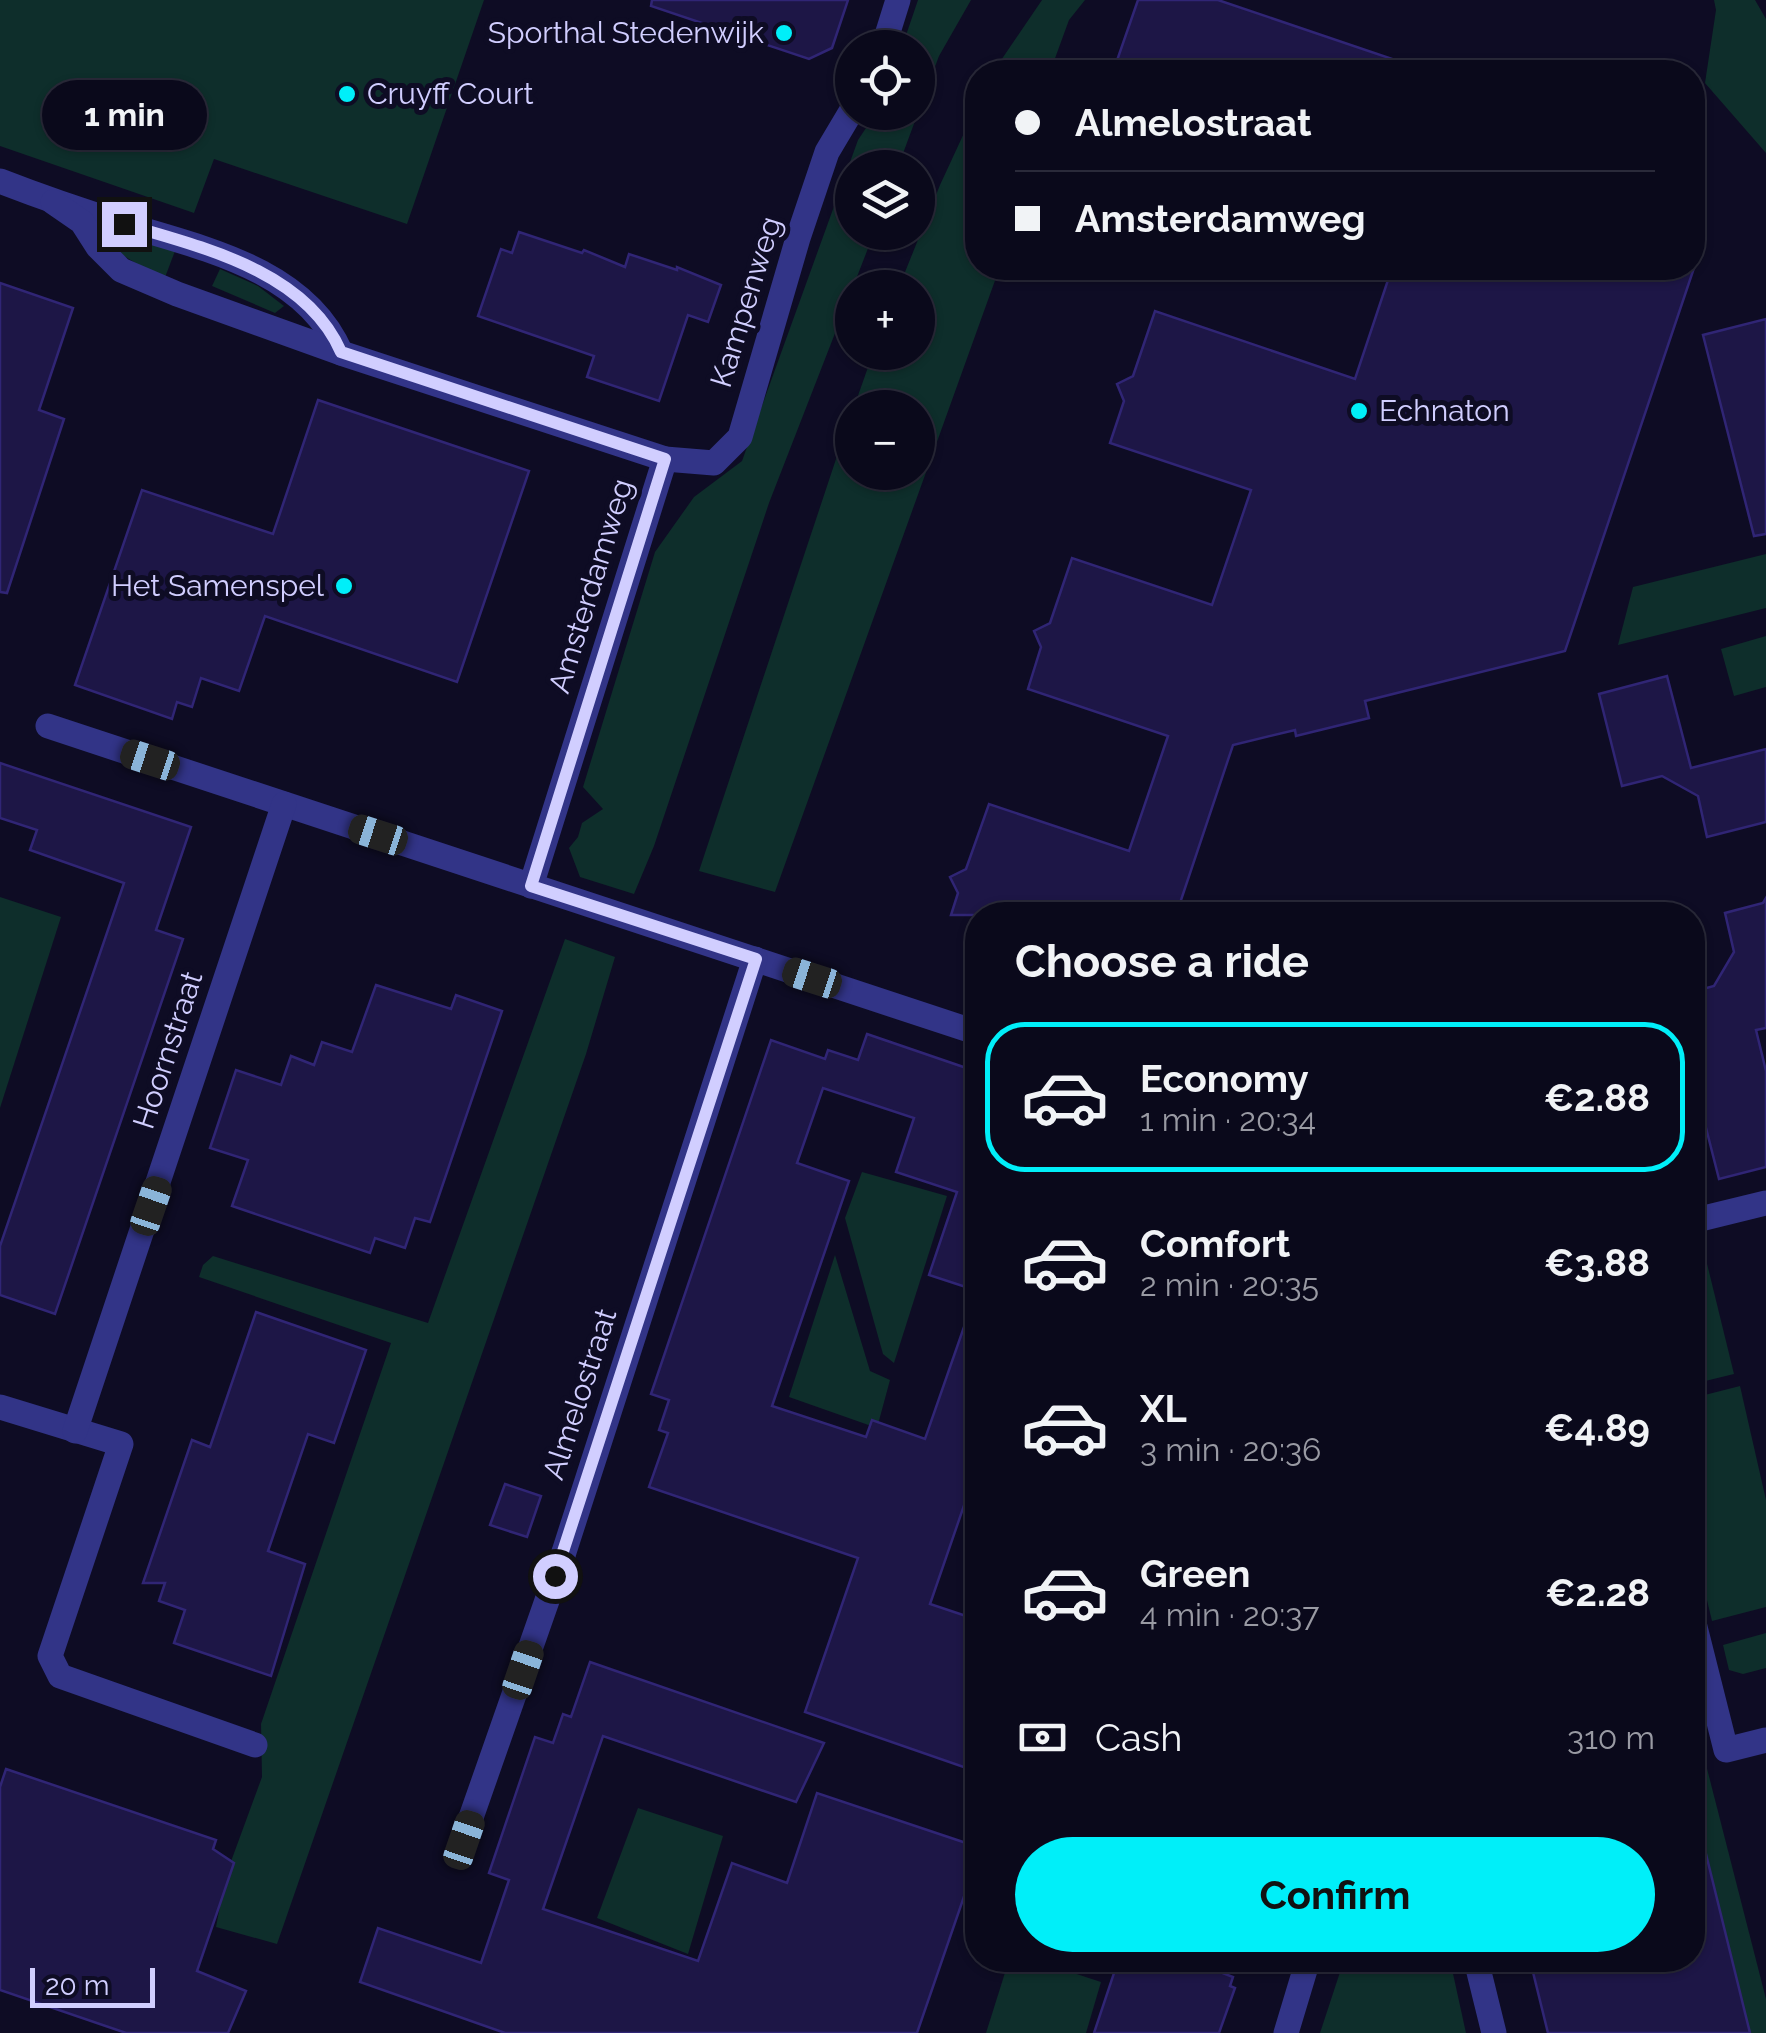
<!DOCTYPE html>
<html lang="en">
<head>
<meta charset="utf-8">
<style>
  :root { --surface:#0a091b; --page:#131224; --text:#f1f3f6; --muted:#999aa3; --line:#2a2a3a; --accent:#00eff9 }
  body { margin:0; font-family:Raleway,sans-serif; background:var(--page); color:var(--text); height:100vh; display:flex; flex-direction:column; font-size:38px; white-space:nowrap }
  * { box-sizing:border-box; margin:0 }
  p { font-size:32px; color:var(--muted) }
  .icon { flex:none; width:55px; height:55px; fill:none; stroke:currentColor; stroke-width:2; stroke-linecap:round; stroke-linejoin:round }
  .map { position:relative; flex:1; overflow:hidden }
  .side { position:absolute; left:965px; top:902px; width:740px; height:1070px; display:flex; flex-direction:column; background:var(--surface); border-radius:40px; box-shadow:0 2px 8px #0004,0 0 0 2px var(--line) }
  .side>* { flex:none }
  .banner { position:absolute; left:965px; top:60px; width:740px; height:220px; border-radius:40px; box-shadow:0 2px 8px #0004,0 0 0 2px var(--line); display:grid; align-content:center; height:220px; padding:0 50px; background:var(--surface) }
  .tools { position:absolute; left:835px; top:30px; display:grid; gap:20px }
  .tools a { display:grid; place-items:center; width:100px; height:100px; border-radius:50%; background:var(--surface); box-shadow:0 2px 8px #0004,0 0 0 2px var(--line); font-size:50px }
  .scale { position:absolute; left:30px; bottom:25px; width:125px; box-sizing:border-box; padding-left:10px; border:5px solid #d1ceff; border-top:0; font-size:28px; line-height:35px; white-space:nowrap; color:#d1ceff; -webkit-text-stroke:8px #0e0c24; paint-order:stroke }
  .end { position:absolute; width:45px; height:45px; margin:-22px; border:12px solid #d1ceff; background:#111; box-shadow:0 0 0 5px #111 }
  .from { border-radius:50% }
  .bubble { position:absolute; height:70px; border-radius:35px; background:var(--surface); box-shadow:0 2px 8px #0004,0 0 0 2px var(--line); font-size:32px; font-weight:700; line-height:70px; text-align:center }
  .car { position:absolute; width:30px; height:60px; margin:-30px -15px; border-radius:12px; box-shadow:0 0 8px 2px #0007; background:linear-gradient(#222 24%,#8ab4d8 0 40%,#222 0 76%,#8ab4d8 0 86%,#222 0) }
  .banner b { display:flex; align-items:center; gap:35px; height:95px; font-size:38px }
  .banner b+b { border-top:2px solid var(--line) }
  .banner i { width:25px; height:25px; background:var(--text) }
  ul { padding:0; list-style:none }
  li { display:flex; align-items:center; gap:30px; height:150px; margin:0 20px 15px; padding:0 30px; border:5px solid transparent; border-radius:40px }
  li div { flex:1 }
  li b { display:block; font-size:38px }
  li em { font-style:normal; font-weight:700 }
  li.active { border-color:var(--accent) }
  li>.icon { width:90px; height:90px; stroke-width:1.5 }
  h2 { padding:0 50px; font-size:45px; line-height:120px }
  .pay { display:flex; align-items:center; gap:25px; height:110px; padding:0 50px; font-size:38px }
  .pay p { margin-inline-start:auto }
  .cta { display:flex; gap:20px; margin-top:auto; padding:20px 50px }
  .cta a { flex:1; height:115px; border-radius:60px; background:var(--accent); color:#111; font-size:40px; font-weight:700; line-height:115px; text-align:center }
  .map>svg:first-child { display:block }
  .green { fill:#0e2e2b }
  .building { fill:#1d1646; stroke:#302575; stroke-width:2.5 }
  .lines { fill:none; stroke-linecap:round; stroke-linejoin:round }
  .minor { stroke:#323487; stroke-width:25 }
  .route { stroke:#d1ceff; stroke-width:12 }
  .poi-dot { fill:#00eff9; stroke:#0e0c24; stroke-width:4 }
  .labels { text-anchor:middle; stroke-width:10; stroke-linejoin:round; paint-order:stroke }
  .poi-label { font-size:30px; fill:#d1ceff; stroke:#0e0c24; text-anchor:end }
  .street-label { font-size:30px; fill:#d1ceff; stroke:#0e0c24 }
</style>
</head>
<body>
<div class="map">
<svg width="1766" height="2033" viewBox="0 0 1766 2033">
  <rect width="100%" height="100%" fill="#0e0c24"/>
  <g class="green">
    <polygon points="0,0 484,0 407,224 214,159 194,213 0,146"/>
    <polygon points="918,0 971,0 939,56 898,167 852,168 852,232 874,233 769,503 654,846 634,894 580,877 569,848 578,837 582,823 603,809 583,787 655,552 694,497 742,461 858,140 876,113 918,112 918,48 902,47"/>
    <polygon points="1042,0 1085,0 1069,20 1050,72 993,72"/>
    <polygon points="1714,0 1755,0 1766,19 1766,153 1705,83 1716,10"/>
    <polygon points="977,105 978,268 999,268 997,275 775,892 699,871 852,411 852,472 918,472 918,408 854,407 873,353 918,352 918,288 899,287 940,185"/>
    <polygon points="100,228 175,251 164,280 119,253"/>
    <polygon points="220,269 258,286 284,306 275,313 212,286"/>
    <polygon points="1766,554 1766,608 1618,645 1633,587"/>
    <polygon points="1766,636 1766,687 1734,696 1721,649"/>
    <polygon points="0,897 61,917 0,1108"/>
    <polygon points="565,939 615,957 586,1054 277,1944 216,1927 226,1875 262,1777 261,1724 391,1343 199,1277 203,1265 213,1256 428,1323"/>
    <polygon points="862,1172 947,1196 894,1363 883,1354 845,1218"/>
    <polygon points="1700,1235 1734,1374 1693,1384 1693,1237"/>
    <polygon points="835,1255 870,1371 890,1380 877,1428 789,1397"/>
    <polygon points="1740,1386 1766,1500 1766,1607 1712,1621 1693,1542 1693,1398"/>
    <polygon points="1766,1633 1766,1668 1743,1674 1729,1670 1723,1645"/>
    <polygon points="1692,1710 1766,1999 1766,2033 1750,2033 1693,1800"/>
    <polygon points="638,1808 723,1836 688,1954 597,1918"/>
    <polygon points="1009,1960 1034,1960 1101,1982 1086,2033 986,2033"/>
    <polygon points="1344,1960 1450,1960 1466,2033 1320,2033"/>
  </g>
  <g class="building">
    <polygon points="652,0 848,0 832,48 809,59 651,6"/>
    <polygon points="1138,0 1218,0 1416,67 1415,72 1113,72"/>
    <polygon points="519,232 582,253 584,250 625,267 629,254 677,270 677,267 721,285 708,322 688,315 659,401 587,377 594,356 478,316 501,249 512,253"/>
    <polygon points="1392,268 1694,268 1565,651 1365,701 1369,718 1296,736 1295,730 1233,745 1176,915 951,915 958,893 950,877 966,869 989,804 1129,851 1168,736 1028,689 1041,647 1034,631 1050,623 1072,558 1212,605 1251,490 1110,443 1124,401 1117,384 1133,376 1155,311 1355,379"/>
    <polygon points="0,283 73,308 39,410 64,419 7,593 0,592"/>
    <polygon points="1766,319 1766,534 1754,536 1703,335"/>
    <polygon points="318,400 529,471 457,682 265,616 239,691 201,678 192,707 177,702 172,719 75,685 142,490 273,534"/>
    <polygon points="1667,676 1691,768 1766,749 1766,822 1707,837 1698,796 1662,776 1622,786 1599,694"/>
    <polygon points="0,763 191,827 156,930 183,939 55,1314 0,1295 0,1246 124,883 30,850 37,830 0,818"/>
    <polygon points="1766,898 1766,1028 1756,1030 1766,1071 1766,1167 1719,1179 1692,1073 1692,992 1714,986 1734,952 1725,913 1763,903"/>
    <polygon points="376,985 451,1009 456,995 502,1011 430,1222 415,1218 405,1248 375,1238 370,1253 232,1206 248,1160 210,1148 236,1070 281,1085 291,1056 314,1065 322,1042 352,1052"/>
    <polygon points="867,1034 978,1072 978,1291 929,1275 957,1192 896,1172 914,1118 823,1088 797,1163 849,1181 772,1406 866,1437 872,1420 925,1439 972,1304 978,1304 978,1465 930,1604 978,1620 978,1772 805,1712 858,1558 649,1487 668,1433 659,1430 669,1400 651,1394 771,1040 825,1059 828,1050 858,1060"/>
    <polygon points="256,1312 366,1350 334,1443 308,1434 268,1551 305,1564 271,1676 174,1643 185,1610 159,1601 165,1583 143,1583 192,1440 210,1447"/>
    <polygon points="505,1484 541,1496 527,1537 490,1525"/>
    <polygon points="590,1662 824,1743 796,1802 603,1736 543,1909 698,1961 732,1863 787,1883 817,1793 978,1847 978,1856 917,2033 505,2033 360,1982 378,1928 481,1963 509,1880 489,1873 535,1737 553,1743 563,1714 571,1717"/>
    <polygon points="6,1769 216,1840 213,1849 234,1863 197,1971 246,1991 228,2033 126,2033 0,1990 0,1787"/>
    <polygon points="1705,1850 1750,2033 1548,2033 1530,1960 1692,1960 1692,1851"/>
    <polygon points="1126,1960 1224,1960 1220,1972 1233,1977 1230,1986 1235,1988 1219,2033 1094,2033 1116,1967"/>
  </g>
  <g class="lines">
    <g class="minor">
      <polyline points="883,48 898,0"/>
      <path d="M0 181C41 197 82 211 124 224 202 248 305 269 341 353"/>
      <polyline points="53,202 82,222 98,247 121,270 177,294 341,353 665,459 531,886"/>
      <polyline points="665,459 714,463 740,437 798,238 827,152 852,110"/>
      <polyline points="48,726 978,1033"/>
      <polyline points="1692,1221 1766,1203"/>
      <polyline points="0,1407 121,1444 50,1656 60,1676 255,1745"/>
      <polyline points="75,1431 284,804"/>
      <polyline points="1692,1615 1726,1750 1766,1740"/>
      <polyline points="461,1846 564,1552 755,959"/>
      <polyline points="1476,1960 1494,2033"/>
      <polyline points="1286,2033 1308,1960"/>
    </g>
  </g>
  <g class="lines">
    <path class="route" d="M124 224C202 247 306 271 341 352L665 459 531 886 756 959 555 1576"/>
  </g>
  <g class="poi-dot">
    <circle cx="784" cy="33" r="10"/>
    <circle cx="347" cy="94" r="10"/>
    <circle cx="1359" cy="411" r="10"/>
    <circle cx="344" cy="586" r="10"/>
  </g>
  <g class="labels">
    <g class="poi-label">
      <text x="764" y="43">Sporthal Stedenwijk</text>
      <text x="367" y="104" text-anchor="start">Cruyff Court</text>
      <text x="1379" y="421" text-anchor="start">Echnaton</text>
      <text x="324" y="596">Het Samenspel</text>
    </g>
    <g class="street-label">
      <text transform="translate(746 302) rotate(-73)" y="10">Kampenweg</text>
      <text transform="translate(591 586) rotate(-73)" y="10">Amsterdamweg</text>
      <text transform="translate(168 1050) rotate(-72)" y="10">Hoornstraat</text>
      <text transform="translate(580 1394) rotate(-72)" y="10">Almelostraat</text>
    </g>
  </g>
</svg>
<div class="tools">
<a><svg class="icon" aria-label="locate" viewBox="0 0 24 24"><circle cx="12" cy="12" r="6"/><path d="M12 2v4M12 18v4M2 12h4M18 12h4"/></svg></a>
<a><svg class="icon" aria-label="layers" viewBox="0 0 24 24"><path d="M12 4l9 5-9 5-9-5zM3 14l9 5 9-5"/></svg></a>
<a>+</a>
<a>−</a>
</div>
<div class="scale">20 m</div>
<i class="end from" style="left:555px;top:1576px"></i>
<i class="end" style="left:124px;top:224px"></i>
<div class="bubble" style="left:42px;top:80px;width:165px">1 min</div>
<i class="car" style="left:150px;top:760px;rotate:288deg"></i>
<i class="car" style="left:378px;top:835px;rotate:288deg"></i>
<i class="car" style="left:812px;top:978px;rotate:288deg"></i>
<i class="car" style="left:151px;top:1206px;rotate:19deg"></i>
<i class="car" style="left:523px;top:1670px;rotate:19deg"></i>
<i class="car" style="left:464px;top:1840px;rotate:19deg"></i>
<div class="banner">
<b><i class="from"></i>Almelostraat</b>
<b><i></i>Amsterdamweg</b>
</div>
<section class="side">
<h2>Choose a ride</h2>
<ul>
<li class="active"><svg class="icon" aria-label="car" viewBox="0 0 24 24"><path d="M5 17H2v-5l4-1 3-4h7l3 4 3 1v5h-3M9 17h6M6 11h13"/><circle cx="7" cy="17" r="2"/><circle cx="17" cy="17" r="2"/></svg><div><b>Economy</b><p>1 min · 20:34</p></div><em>€2.88</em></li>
<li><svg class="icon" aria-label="car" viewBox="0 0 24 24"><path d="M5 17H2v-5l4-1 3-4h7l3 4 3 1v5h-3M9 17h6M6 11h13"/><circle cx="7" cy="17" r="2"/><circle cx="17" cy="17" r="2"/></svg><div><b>Comfort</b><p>2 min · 20:35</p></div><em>€3.88</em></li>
<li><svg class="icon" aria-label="car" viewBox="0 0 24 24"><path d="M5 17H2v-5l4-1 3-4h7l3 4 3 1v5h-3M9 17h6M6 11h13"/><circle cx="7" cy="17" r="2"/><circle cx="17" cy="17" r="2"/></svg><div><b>XL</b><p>3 min · 20:36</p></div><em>€4.89</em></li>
<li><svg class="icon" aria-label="car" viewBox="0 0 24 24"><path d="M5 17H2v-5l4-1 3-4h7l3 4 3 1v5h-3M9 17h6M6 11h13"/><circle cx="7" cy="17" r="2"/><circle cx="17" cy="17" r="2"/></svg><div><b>Green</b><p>4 min · 20:37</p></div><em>€2.28</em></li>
</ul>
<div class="pay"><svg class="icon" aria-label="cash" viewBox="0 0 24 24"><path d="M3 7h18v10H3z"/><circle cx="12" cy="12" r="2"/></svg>Cash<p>310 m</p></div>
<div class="cta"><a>Confirm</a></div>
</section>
</div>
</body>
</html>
